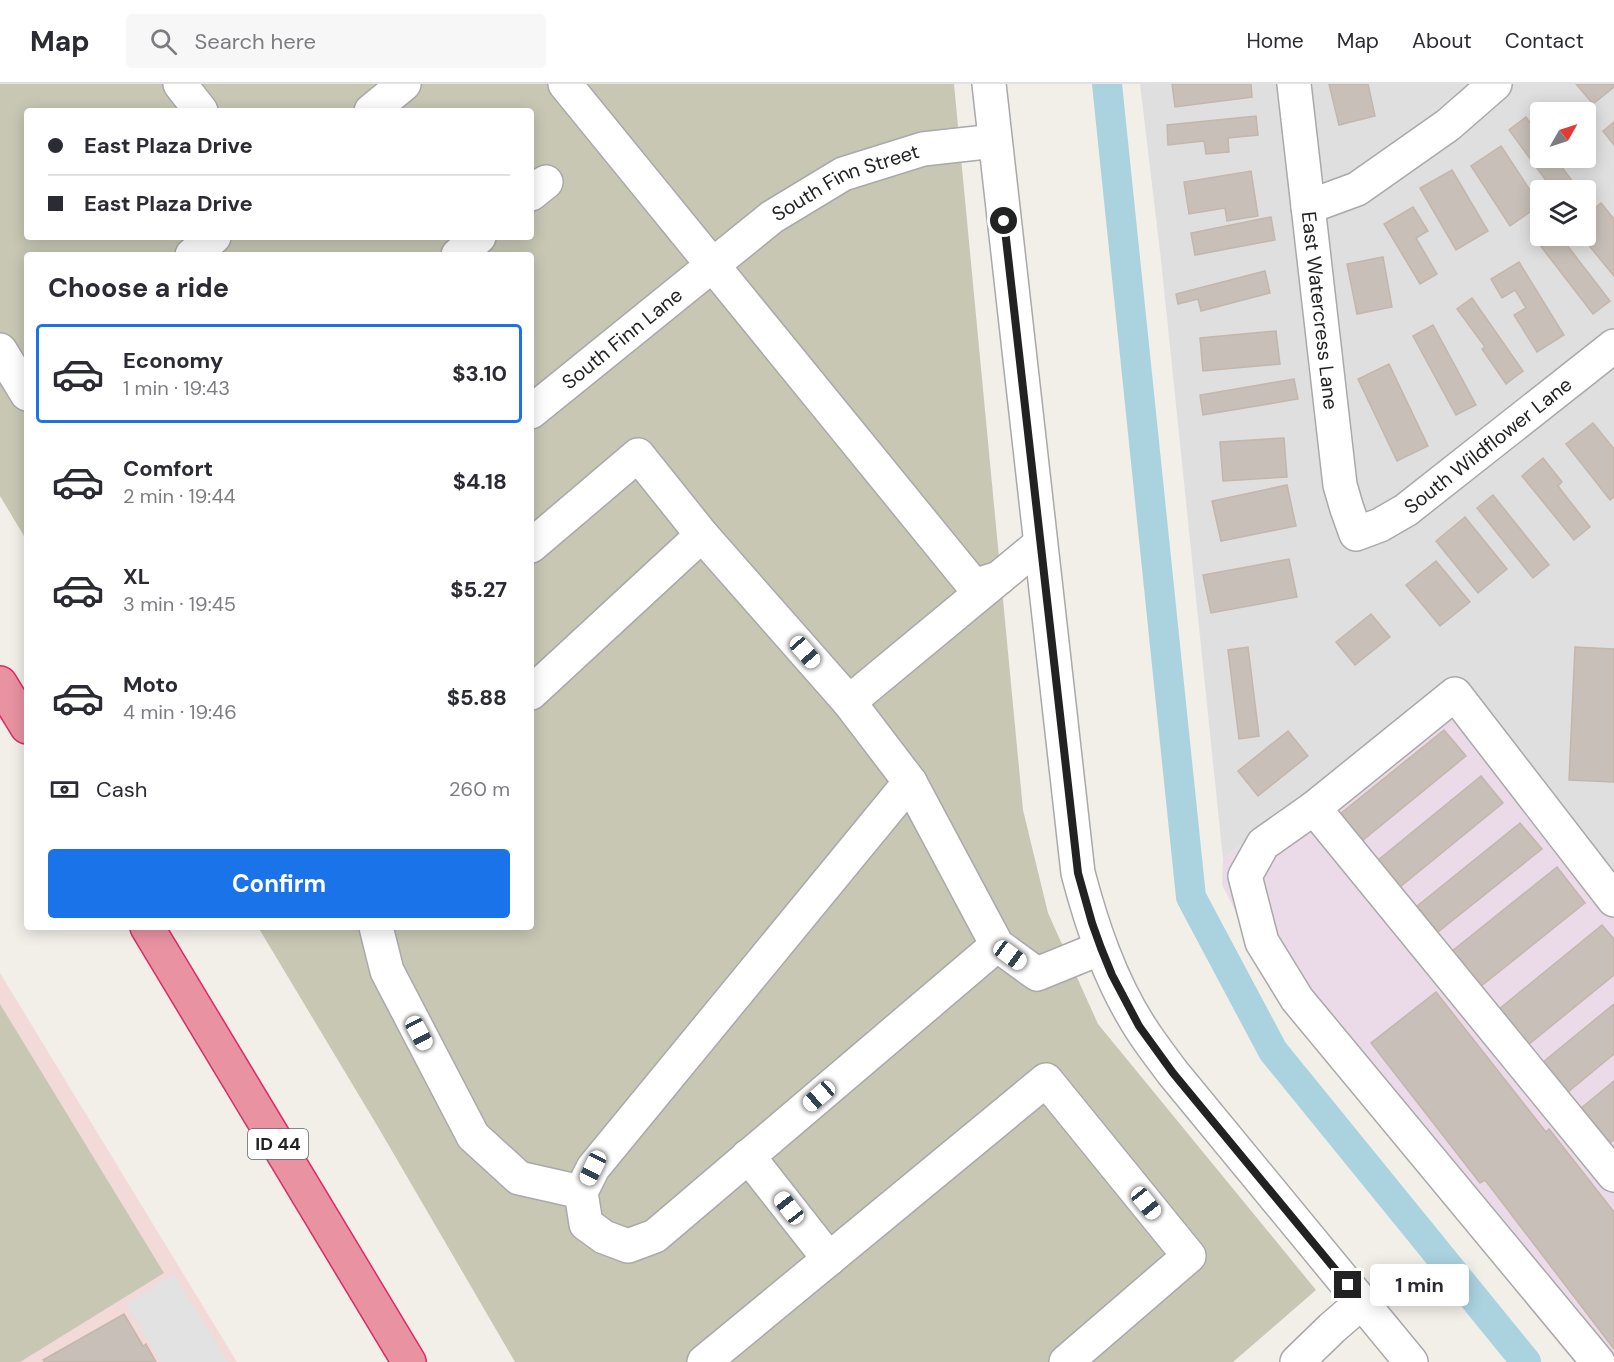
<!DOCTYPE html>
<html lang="en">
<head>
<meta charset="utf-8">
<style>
  :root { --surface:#fff; --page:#f7f7f7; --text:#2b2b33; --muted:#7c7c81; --line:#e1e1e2; --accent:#1a73e8 }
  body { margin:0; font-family:"DM Sans",sans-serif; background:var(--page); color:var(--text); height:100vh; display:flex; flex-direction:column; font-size:22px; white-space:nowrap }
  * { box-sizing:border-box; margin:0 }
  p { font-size:20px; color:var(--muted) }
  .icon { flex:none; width:33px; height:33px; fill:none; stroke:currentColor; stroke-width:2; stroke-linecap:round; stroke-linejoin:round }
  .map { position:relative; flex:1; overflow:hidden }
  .side { position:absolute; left:24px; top:168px; width:510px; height:678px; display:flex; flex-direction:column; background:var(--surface); border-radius:6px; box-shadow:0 3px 15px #0003 }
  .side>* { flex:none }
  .banner { position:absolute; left:24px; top:24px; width:510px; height:132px; border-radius:6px; box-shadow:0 3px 15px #0003; display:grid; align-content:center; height:132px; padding:0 24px; background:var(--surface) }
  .needle { width:39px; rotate:51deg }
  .fabs { position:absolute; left:1530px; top:18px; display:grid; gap:12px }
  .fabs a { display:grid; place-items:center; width:66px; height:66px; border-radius:6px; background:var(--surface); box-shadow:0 3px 15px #0003; font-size:30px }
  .end { position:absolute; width:27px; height:27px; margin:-14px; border:8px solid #222; background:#fff; box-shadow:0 0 0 3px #fff }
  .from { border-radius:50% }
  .bubble { position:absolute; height:42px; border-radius:6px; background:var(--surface); box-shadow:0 3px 15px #0003; font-size:20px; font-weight:700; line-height:42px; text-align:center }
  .car { position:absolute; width:18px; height:36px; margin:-18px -9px; border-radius:8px; box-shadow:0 0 4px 2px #0007; background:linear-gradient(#fff 24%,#345 0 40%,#fff 0 76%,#345 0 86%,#fff 0) }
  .banner b { display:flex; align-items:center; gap:21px; height:57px; font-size:22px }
  .banner b+b { border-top:2px solid var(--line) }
  .banner i { width:15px; height:15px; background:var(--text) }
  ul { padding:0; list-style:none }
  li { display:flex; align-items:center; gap:18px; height:99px; margin:0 12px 9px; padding:0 12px; border:3px solid transparent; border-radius:6px }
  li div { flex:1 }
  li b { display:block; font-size:22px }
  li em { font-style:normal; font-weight:700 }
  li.active { border-color:var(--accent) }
  li>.icon { width:54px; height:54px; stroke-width:1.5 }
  h2 { padding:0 24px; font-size:27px; line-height:72px }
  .pay { display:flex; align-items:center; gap:15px; height:66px; padding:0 24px; font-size:22px }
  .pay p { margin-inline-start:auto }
  .action { display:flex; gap:12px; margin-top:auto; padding:12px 24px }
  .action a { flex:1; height:69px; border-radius:6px; background:var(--accent); color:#fff; font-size:24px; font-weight:700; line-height:69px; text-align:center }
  header { display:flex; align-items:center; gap:36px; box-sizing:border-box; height:84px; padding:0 30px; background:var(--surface); border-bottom:2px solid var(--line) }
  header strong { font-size:28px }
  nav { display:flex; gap:33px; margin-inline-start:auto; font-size:21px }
  .search { width:420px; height:54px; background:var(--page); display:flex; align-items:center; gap:15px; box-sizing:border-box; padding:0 21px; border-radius:6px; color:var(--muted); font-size:22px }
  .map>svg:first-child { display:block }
  .residential { fill:#e0dfdf; fill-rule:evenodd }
  .commercial { fill:#f2dad9 }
  .industrial { fill:#ebdbe8 }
  .construction { fill:#c7c7b4; fill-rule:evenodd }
  .parking { fill:#e2e2e2 }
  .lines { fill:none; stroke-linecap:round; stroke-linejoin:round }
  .canal { stroke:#aad3df; stroke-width:30 }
  .building { fill:#c7bfb8; stroke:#c4b6ab; stroke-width:1.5 }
  .minor-casing { stroke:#a9a9a9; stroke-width:36 }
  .highway-casing { stroke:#dc2a67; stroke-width:36 }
  .minor { stroke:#fff; stroke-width:33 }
  .highway { stroke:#e892a2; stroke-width:33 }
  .route { stroke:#222; stroke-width:8 }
  .labels { text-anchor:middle; stroke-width:6; stroke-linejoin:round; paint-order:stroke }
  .shield { fill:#fff; stroke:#646464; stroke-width:1.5 }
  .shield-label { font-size:18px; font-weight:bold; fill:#222 }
  .street-label { font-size:20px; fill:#222; stroke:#fff }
</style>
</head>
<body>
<header>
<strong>Map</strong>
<div class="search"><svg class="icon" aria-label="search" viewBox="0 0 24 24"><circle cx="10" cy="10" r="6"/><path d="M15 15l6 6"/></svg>Search here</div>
<nav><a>Home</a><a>Map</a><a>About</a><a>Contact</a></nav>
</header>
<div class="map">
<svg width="1614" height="1278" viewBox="0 0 1614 1278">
  <rect width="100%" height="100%" fill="#f2efe9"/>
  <path class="residential" d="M1140 0H1614V790L1453 594 1223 775 1161 176ZM1540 28H1586V74H1540ZM1540 106H1586V152H1540Z"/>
  <polygon class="commercial" points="0,889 237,1278 0,1278"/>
  <polygon class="industrial" points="1453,594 1614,790 1614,1278 1574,1278 1290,932 1222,801 1223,775"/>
  <g class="construction">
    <path d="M0 0H954L1023 726 1048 829 1098 940 1316 1206 1233 1278H515L378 1043 258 843H531V171H27V457L0 412ZM27 27H531V153H27Z"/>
    <polygon points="0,920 164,1189 20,1278 0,1278"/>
  </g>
  <polygon class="parking" points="174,1190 228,1278 160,1278 126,1220"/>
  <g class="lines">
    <polyline class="canal" points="1107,0 1191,813 1273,967 1526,1278"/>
  </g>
  <g class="building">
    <polygon points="1172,0 1251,0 1252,13 1175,23"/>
    <polygon points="1329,0 1368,0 1375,32 1339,41"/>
    <polygon points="1576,0 1614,0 1614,3 1593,20"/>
    <polygon points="1256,32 1258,51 1228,54 1229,68 1206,70 1204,57 1168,61 1167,41"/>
    <polygon points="1526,33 1540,53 1540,74 1555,74 1579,106 1553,106 1509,46"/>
    <polygon points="1614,38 1614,61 1603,47"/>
    <polygon points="1501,62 1540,121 1510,142 1471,82"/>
    <polygon points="1452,86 1488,147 1456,166 1420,104"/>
    <polygon points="1251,87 1258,132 1227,137 1225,124 1189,130 1184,98"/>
    <polygon points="1601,119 1614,135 1614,192 1581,152 1586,152 1586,131"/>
    <polygon points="1413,123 1428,147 1416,154 1437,190 1420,200 1384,140"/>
    <polygon points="1271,133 1275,156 1195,171 1191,149"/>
    <polygon points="1550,152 1560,152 1610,217 1593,230 1539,160"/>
    <polygon points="1383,173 1392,223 1357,230 1347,180"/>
    <polygon points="1519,178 1564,251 1537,268 1514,231 1526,224 1515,206 1502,214 1491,195"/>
    <polygon points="1265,187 1270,209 1201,227 1198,215 1178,220 1176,210"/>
    <polygon points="1472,214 1523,287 1506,300 1482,265 1485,263 1457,225"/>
    <polygon points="1433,241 1476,321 1456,331 1413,252"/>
    <polygon points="1276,247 1280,280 1203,287 1200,254"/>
    <polygon points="1389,280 1428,362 1397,377 1358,295"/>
    <polygon points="1294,295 1298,315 1203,331 1200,311"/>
    <polygon points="1593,339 1614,365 1614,413 1610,416 1566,360"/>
    <polygon points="1284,354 1287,393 1223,397 1220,358"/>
    <polygon points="1543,374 1562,398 1558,402 1590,443 1574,456 1522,392"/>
    <polygon points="1287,401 1296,442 1221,457 1212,417"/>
    <polygon points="1493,411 1549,481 1533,494 1477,424"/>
    <polygon points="1465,433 1507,485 1478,509 1436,457"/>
    <polygon points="1289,475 1297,513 1211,529 1203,491"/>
    <polygon points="1436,477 1470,518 1440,542 1406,501"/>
    <polygon points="1371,530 1390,553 1355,581 1336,558"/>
    <polygon points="1248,563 1259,652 1239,655 1228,566"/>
    <polygon points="1575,563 1614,565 1614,698 1569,696"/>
    <polygon points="1444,646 1466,672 1362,757 1340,730"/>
    <polygon points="1288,647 1308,672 1258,712 1238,687"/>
    <polygon points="1481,692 1503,719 1400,803 1378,776"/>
    <polygon points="1520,739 1542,765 1438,848 1417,822"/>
    <polygon points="1557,783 1585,819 1480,903 1452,867"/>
    <polygon points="1602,841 1614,855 1614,891 1528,961 1499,925"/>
    <polygon points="1436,908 1546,1048 1549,1045 1614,1128 1614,1265 1485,1096 1480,1099 1371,959"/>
    <polygon points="1614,920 1614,970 1568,1008 1543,978"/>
    <polygon points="1614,997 1614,1056 1608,1060 1580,1025"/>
    <polygon points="124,1230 143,1262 146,1260 156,1278 45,1278 43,1276"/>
  </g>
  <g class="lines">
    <g class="minor-casing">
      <g id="minor">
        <polyline points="180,0 201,27"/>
        <polyline points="565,0 974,502 999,494"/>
        <path d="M989 0 1078 789C1092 842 1110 896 1140 943 1150 959 1162 974 1173 989L1411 1278"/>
        <path id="s1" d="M1294 0 1340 401 1347 425 1356 450 1380 441 1406 426 1614 262"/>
        <polyline points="371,27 404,0"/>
        <polyline points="531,110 546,98"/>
        <polyline points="1308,123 1357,105 1448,41 1495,0"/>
        <polyline points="192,171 214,153"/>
        <polyline points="458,171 479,153"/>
        <polyline points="0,266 27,310"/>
        <path id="s2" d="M531 328 772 133 843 90 923 65 995 57"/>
        <polyline points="531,462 638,371 702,451 849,618 1040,460"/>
        <polyline points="531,609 702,451"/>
        <polyline points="849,618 910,698 997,861 1037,890 1101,864"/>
        <polyline points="910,698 593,1084 581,1108 586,1140 604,1153 628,1162 655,1152 997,861"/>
        <polyline points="1314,724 1263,760 1245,792 1262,858 1297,915 1598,1278"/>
        <polyline points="1614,816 1455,610 1314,724 1614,1091"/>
        <polyline points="376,843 387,887 473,1052 519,1094 581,1108"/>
        <polyline points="748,1072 829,1175"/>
        <polyline points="704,1278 1046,996 1189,1172 1066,1278"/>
        <polyline points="1297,1278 1332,1244 1362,1218"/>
      </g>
    </g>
    <g class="highway-casing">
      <g id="highway">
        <polyline points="0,599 27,643"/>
        <polyline points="147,843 409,1278"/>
      </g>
    </g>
    <use href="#minor" class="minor"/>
    <use href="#highway" class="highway"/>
  </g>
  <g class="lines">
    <polyline class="route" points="1004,137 1078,789 1092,839 1101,864 1112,891 1139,942 1173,989 1348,1201"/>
  </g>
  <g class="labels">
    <rect class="shield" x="248" y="1045" width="60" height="30" rx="4.5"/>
    <g class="shield-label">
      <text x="278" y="1066">ID 44</text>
    </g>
    <g class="street-label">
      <text dy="7" stroke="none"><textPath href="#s2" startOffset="392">South Finn Street</textPath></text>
      <text dy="7" stroke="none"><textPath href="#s1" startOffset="228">East Watercress Lane</textPath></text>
      <text dy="7" stroke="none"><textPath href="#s2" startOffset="117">South Finn Lane</textPath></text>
      <text dy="7" stroke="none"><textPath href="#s1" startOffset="615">South Wildflower Lane</textPath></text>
    </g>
  </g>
</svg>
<div class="fabs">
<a><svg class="needle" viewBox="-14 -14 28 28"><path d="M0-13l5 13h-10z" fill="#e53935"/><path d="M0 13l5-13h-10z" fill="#7c7c81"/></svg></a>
<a><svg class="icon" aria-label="layers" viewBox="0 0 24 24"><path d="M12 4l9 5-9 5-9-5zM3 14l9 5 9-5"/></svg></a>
</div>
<i class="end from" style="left:1004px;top:137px"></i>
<i class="end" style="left:1348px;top:1201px"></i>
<div class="bubble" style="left:1370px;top:1180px;width:99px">1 min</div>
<i class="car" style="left:805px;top:568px;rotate:139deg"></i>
<i class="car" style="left:1010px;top:871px;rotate:126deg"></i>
<i class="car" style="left:419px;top:949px;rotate:152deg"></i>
<i class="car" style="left:819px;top:1012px;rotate:229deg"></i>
<i class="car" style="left:593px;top:1084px;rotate:206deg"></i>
<i class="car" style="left:1146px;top:1119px;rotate:141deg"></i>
<i class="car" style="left:789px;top:1124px;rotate:322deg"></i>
<div class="banner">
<b><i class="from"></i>East Plaza Drive</b>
<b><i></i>East Plaza Drive</b>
</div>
<section class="side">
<h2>Choose a ride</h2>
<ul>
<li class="active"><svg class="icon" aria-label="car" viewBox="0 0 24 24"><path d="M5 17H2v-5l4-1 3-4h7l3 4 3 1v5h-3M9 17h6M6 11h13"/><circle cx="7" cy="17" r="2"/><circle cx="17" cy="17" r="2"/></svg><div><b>Economy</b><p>1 min · 19:43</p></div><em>$3.10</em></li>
<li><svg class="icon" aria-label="car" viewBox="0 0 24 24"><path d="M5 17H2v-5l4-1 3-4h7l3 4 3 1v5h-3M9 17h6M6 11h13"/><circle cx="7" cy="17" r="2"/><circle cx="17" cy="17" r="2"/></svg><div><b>Comfort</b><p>2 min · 19:44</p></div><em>$4.18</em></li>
<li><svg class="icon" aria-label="car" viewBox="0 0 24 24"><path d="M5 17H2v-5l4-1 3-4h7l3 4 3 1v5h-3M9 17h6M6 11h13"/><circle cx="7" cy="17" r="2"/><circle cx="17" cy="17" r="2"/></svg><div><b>XL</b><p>3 min · 19:45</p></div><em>$5.27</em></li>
<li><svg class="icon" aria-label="car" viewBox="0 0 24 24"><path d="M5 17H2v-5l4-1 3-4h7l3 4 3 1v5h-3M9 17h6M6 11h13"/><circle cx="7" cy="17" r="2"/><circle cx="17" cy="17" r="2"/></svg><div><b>Moto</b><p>4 min · 19:46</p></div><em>$5.88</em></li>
</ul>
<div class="pay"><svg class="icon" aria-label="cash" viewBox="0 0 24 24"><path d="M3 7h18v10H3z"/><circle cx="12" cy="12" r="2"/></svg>Cash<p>260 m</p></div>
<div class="action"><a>Confirm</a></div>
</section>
</div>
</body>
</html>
